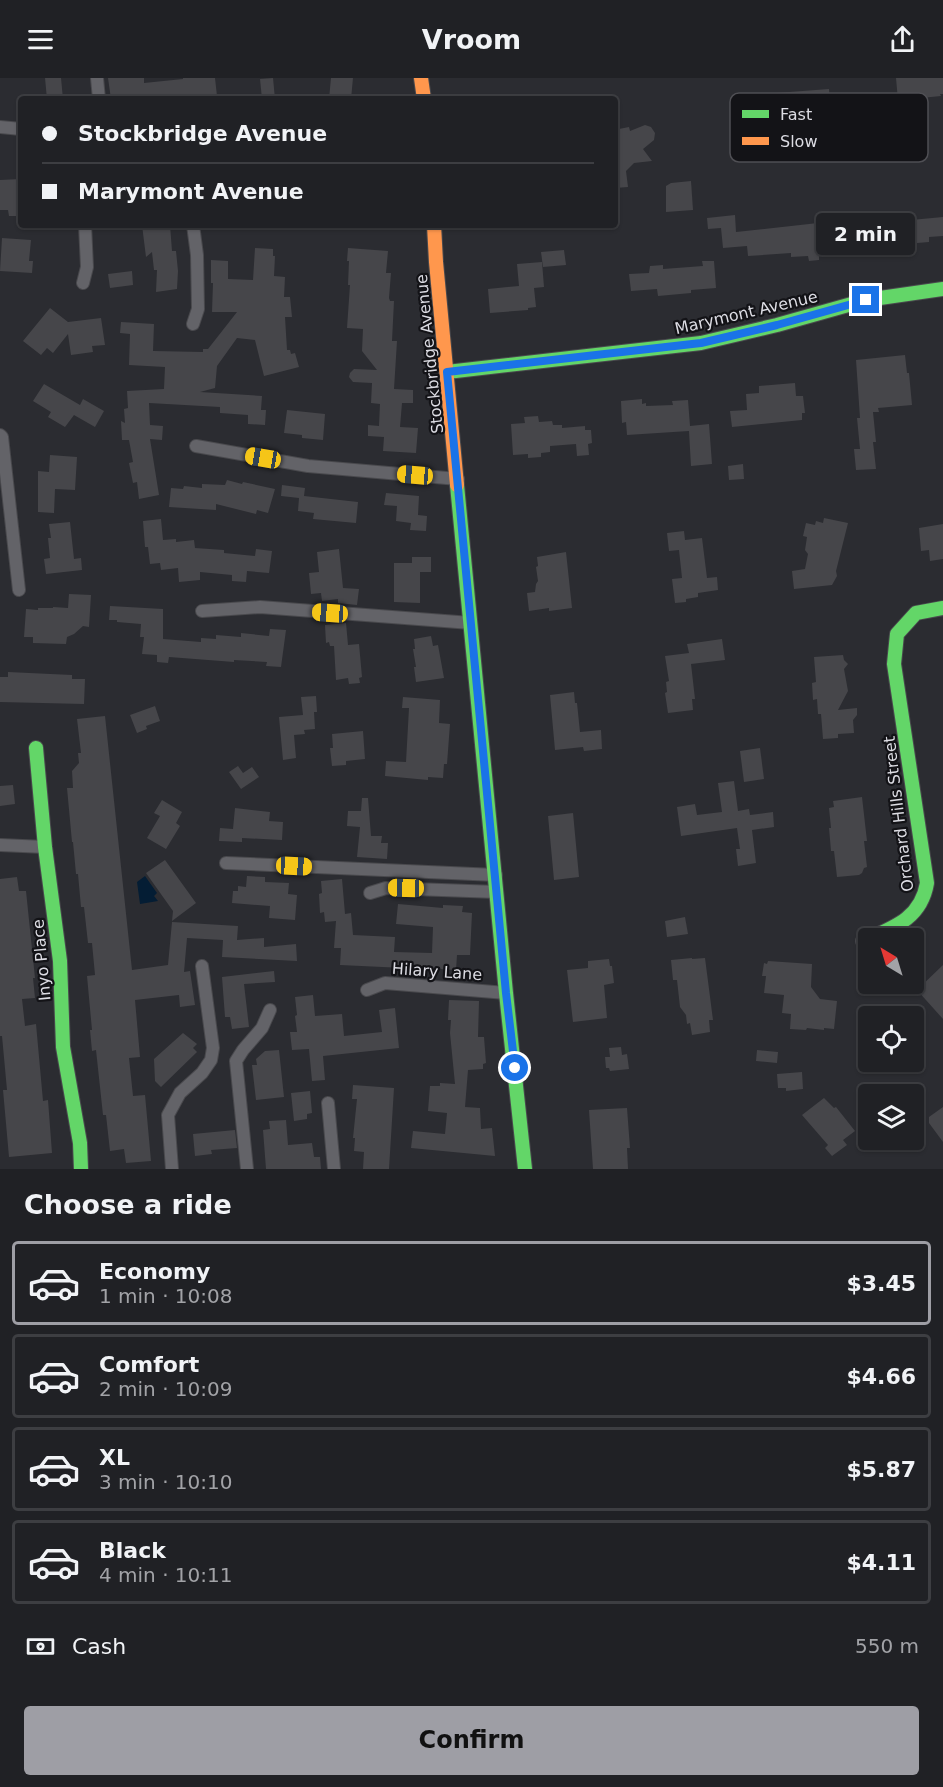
<!DOCTYPE html>
<html lang="en">
<head>
<meta charset="utf-8">
<style>
  :root { --surface:#202125; --page:#28292d; --text:#f1f3f6; --muted:#a2a3a7; --line:#3d3e42; --accent:#9e9ea5 }
  body { margin:0; font-family:"DejaVu Sans",sans-serif; background:var(--page); color:var(--text); height:100vh; display:flex; flex-direction:column; font-size:22px; white-space:nowrap }
  * { box-sizing:border-box; margin:0 }
  p { font-size:20px; color:var(--muted) }
  .icon { flex:none; width:33px; height:33px; fill:none; stroke:currentColor; stroke-width:2; stroke-linecap:round; stroke-linejoin:round }
  .map { position:relative; height:1091px; overflow:hidden }
  .drawer { display:flex; flex-direction:column; background:var(--surface); flex:1 }
  .drawer>* { flex:none }
  .guide { position:absolute; left:18px; top:18px; width:600px; height:132px; border-radius:6px; box-shadow:0 2px 4px #0004,0 0 0 2px var(--line); display:grid; align-content:center; height:132px; padding:0 24px; background:var(--surface) }
  .needle { width:39px; rotate:322deg }
  .fabs { position:absolute; left:858px; top:850px; display:grid; gap:12px }
  .fabs a { display:grid; place-items:center; width:66px; height:66px; border-radius:6px; background:var(--surface); box-shadow:0 2px 4px #0004,0 0 0 2px var(--line); font-size:30px }
  .end { position:absolute; width:27px; height:27px; margin:-14px; border:8px solid #1a73e8; background:#fff; box-shadow:0 0 0 3px #fff }
  .from { border-radius:50% }
  .bubble { position:absolute; height:42px; border-radius:6px; background:var(--surface); box-shadow:0 2px 4px #0004,0 0 0 2px var(--line); font-size:20px; font-weight:700; line-height:42px; text-align:center }
  .car { position:absolute; width:18px; height:36px; margin:-18px -9px; border-radius:8px; box-shadow:0 0 4px 2px #0007; background:linear-gradient(#f5c518 24%,#345 0 40%,#f5c518 0 76%,#345 0 86%,#f5c518 0) }
  .guide b { display:flex; align-items:center; gap:21px; height:57px; font-size:22px }
  .guide b+b { border-top:2px solid var(--line) }
  .guide i { width:15px; height:15px; background:var(--text) }
  ul { padding:0; list-style:none }
  li { display:flex; align-items:center; gap:18px; height:84px; margin:0 12px 9px; padding:0 12px; border:3px solid var(--line); border-radius:6px }
  li div { flex:1 }
  li b { display:block; font-size:22px }
  li em { font-style:normal; font-weight:700 }
  li.current { border-color:var(--accent) }
  li>.icon { width:54px; height:54px; stroke-width:1.5 }
  h2 { padding:0 24px; font-size:27px; line-height:72px }
  .pay { display:flex; align-items:center; gap:15px; height:66px; padding:0 24px; font-size:22px }
  .pay p { margin-inline-start:auto }
  .action { display:flex; gap:12px; margin-top:auto; padding:12px 24px }
  .action a { flex:1; height:69px; border-radius:6px; background:var(--accent); color:#111; font-size:24px; font-weight:700; line-height:69px; text-align:center }
  header { display:flex; justify-content:space-between; align-items:center; height:78px; padding:0 24px; background:var(--surface); font-size:27px; font-weight:700 }
  .map>svg:first-child { display:block }
  .water { fill:#041d34 }
  .building { fill:#46464a }
  .lines { fill:none; stroke-linecap:round; stroke-linejoin:round }
  .street-casing { stroke:#49494d; stroke-width:14 }
  .fast-casing { stroke:#49494d; stroke-width:16 }
  .slow-casing { stroke:#49494d; stroke-width:16 }
  .street { stroke:#636368; stroke-width:12 }
  .fast { stroke:#63d668; stroke-width:14 }
  .slow { stroke:#ff974d; stroke-width:14 }
  .route { stroke:#1a73e8; stroke-width:8 }
  .labels { text-anchor:middle; stroke-width:4.5; stroke-linejoin:round; paint-order:stroke }
  .street-label { font-size:16px; fill:#dcdce3; stroke:#131317 }
  .key { fill:#131317; stroke:#4f4f54; stroke-width:1.5 }
  .key-label { font-size:16px; fill:#dcdce3 }
</style>
</head>
<body>
<header><svg class="icon" aria-label="menu" viewBox="0 0 24 24"><path d="M4 6h16M4 12h16M4 18h16"/></svg>Vroom<svg class="icon" aria-label="share" viewBox="0 0 24 24"><path d="M12 15V3M7 8l5-5 5 5M5 13v7h14v-7"/></svg></header>
<div class="map">
<svg width="943" height="1091" viewBox="0 0 943 1091">
  <rect width="100%" height="100%" fill="#2b2c31"/>
  <polygon class="water" points="145,798 157,815 154,818 158,823 140,826 137,804"/>
  <g class="building">
    <polygon points="45,0 61,0 63,21 47,21"/>
    <polygon points="108,0 144,0 144,5 183,1 183,0 215,0 217,18 184,21 111,21"/>
    <polygon points="273,0 275,21 262,21 260,1"/>
    <polygon points="331,0 353,0 351,21 329,21"/>
    <polygon points="896,0 943,0 943,16 940,16 941,18 921,20 920,22 898,22"/>
    <polygon points="829,11 831,37 824,37 825,42 812,44 812,47 783,50 783,46 779,47 776,15"/>
    <polygon points="645,47 651,49 655,55 654,62 643,71 652,83 634,85 626,93 628,109 615,110 615,56 619,51 629,49 630,53"/>
    <polygon points="21,101 21,138 9,138 8,132 0,132 0,102"/>
    <polygon points="691,103 693,132 666,134 666,108 671,105"/>
    <polygon points="735,137 736,154 818,145 819,156 833,154 833,159 846,158 847,171 835,172 835,176 819,177 819,182 809,183 808,178 791,179 791,175 748,178 747,168 723,170 721,150 708,151 707,140"/>
    <polygon points="943,139 943,158 929,159 929,164 917,165 917,160 912,161 911,142"/>
    <polygon points="142,147 170,147 172,173 176,173 178,193 177,211 156,214 157,192 154,192 152,174 146,179"/>
    <polygon points="2,160 31,162 29,183 33,183 32,195 0,193"/>
    <polygon points="255,170 273,171 273,178 275,178 274,198 285,199 284,219 290,219 292,239 285,239 287,272 290,272 291,276 295,275 299,289 264,298 255,262 237,260 217,288 215,310 200,314 262,318 261,332 266,332 265,347 248,346 248,337 220,335 220,329 149,325 150,347 163,348 162,362 150,361 159,417 139,421 137,404 133,405 129,385 133,384 129,362 122,362 121,343 125,345 124,331 128,330 127,313 164,311 165,289 129,287 130,256 120,255 121,244 154,246 153,273 203,274 203,271 208,271 237,234 212,234 213,205 211,205 211,182 228,183 228,201 253,202"/>
    <polygon points="348,170 388,173 386,195 391,195 389,220 390,223 394,223 392,263 397,263 394,311 413,312 413,325 402,325 400,349 418,350 416,375 383,373 384,359 368,358 368,347 379,348 380,326 371,325 372,305 353,304 349,299 350,295 354,291 377,292 362,273 363,251 347,250 350,207 348,207 349,183 347,183"/>
    <polygon points="564,172 566,187 543,189 541,174"/>
    <polygon points="702,183 714,183 716,210 691,212 691,215 658,218 657,211 631,213 629,196 649,195 650,188 663,187 663,191 703,188"/>
    <polygon points="542,184 544,209 534,210 536,229 528,230 528,232 490,235 488,211 519,208 517,186"/>
    <polygon points="132,193 133,207 110,210 108,196"/>
    <polygon points="50,230 68,244 101,240 105,267 92,268 93,274 71,277 68,256 53,275 47,270 41,277 23,263"/>
    <polygon points="905,277 907,295 909,295 912,327 878,330 879,334 873,334 876,364 873,364 876,391 856,392 854,371 860,371 857,340 860,340 856,282"/>
    <polygon points="795,305 796,318 803,318 805,335 802,335 802,342 732,349 730,333 747,332 746,316 759,315 759,308"/>
    <polygon points="44,306 80,327 83,321 104,333 95,349 74,337 65,349 48,339 51,334 33,323"/>
    <polygon points="642,321 642,326 646,325 646,328 673,327 672,323 688,322 690,348 709,346 712,386 691,388 689,353 627,357 626,344 622,345 621,323"/>
    <polygon points="287,332 325,336 323,362 302,360 302,357 284,355"/>
    <polygon points="538,338 539,344 552,343 553,347 562,347 562,350 585,348 585,352 591,352 592,365 588,366 589,377 577,378 576,366 550,368 550,374 541,375 541,379 528,380 528,376 513,377 511,346 525,345 524,339"/>
    <polygon points="50,377 77,379 75,412 55,411 54,435 38,434 38,393 49,394"/>
    <polygon points="743,386 744,401 729,402 728,388"/>
    <polygon points="227,402 242,406 243,404 275,411 268,435 257,432 256,436 216,426 216,432 169,429 171,410 183,411 184,408 202,410 202,406 225,407"/>
    <polygon points="282,407 305,410 304,418 358,424 356,445 313,441 314,435 298,433 299,420 281,418"/>
    <polygon points="386,415 419,418 418,437 427,438 426,453 410,452 411,445 396,443 397,428 384,427"/>
    <polygon points="824,440 848,445 836,493 837,498 832,507 794,511 792,493 805,491 808,476 805,472 807,459 803,458 806,445 815,447 816,443 823,445"/>
    <polygon points="161,441 163,462 176,461 176,464 194,462 195,470 224,472 224,475 255,478 256,471 272,473 269,495 247,493 246,504 232,503 232,497 200,494 200,502 179,504 178,490 161,492 160,485 150,486 148,469 145,469 143,443"/>
    <polygon points="70,444 74,481 81,480 82,492 46,496 44,481 50,480 48,460 51,460 49,446"/>
    <polygon points="943,446 943,481 930,483 929,472 921,473 919,450"/>
    <polygon points="684,453 685,462 702,460 707,500 717,499 718,512 698,515 698,519 686,521 686,524 675,525 672,501 682,500 679,472 669,473 667,455"/>
    <polygon points="339,471 343,510 359,511 357,527 338,525 338,521 322,523 321,515 311,516 309,495 319,494 317,474"/>
    <polygon points="566,474 572,530 549,533 549,530 529,533 527,515 535,514 536,506 538,503 536,489 538,488 537,479"/>
    <polygon points="412,479 431,479 431,494 420,494 420,525 394,524 394,485 412,485"/>
    <polygon points="69,516 91,517 89,549 83,548 74,556 67,559 66,566 33,565 33,559 24,559 26,531 38,532 38,530 53,530 53,529 68,530"/>
    <polygon points="110,528 163,531 163,561 201,564 201,560 216,561 216,557 241,559 241,555 269,558 270,551 286,552 281,589 266,588 267,584 234,582 234,584 169,579 168,585 157,584 157,577 142,576 144,559 140,559 141,546 117,544 117,542 109,542"/>
    <polygon points="346,545 348,567 359,566 362,599 359,600 360,605 349,606 348,600 336,602 334,568 330,568 329,564 326,565 325,547"/>
    <polygon points="431,558 433,568 438,567 444,600 416,604 414,589 416,589 413,571 415,571 414,561"/>
    <polygon points="722,561 725,582 691,586 695,621 692,621 693,632 668,635 665,615 667,614 666,604 669,603 665,578 689,575 687,566"/>
    <polygon points="843,577 844,582 848,586 844,591 848,613 838,632 857,630 857,637 853,642 854,655 838,656 838,660 823,661 821,636 818,636 817,621 813,622 812,605 816,604 814,579"/>
    <polygon points="8,594 72,597 72,601 85,601 84,626 0,624 0,599 8,599"/>
    <polygon points="574,614 575,625 577,625 580,654 601,652 602,671 584,673 583,669 555,672 550,617"/>
    <polygon points="316,618 317,634 314,634 315,651 304,652 305,656 294,657 296,680 283,682 279,639 303,637 301,619"/>
    <polygon points="403,619 440,622 439,645 450,646 447,686 444,686 443,700 428,699 428,702 385,698 386,683 406,684 409,630 402,630"/>
    <polygon points="155,628 160,643 146,648 147,651 137,655 130,637"/>
    <polygon points="105,638 132,892 168,887 172,844 238,848 237,862 264,860 264,869 296,866 297,883 222,879 223,862 187,860 184,894 190,893 195,927 180,929 179,917 135,922 140,979 129,980 133,1018 145,1017 151,1083 126,1085 124,1071 110,1073 106,1037 103,1037 96,972 92,973 90,952 92,952 87,898 95,897 92,865 88,865 84,829 81,829 78,796 76,796 73,764 72,764 67,710 73,710 72,693 79,685 78,675 81,675 77,641"/>
    <polygon points="363,653 365,681 346,683 346,687 332,688 330,670 333,670 332,656"/>
    <polygon points="760,670 764,701 744,704 740,673"/>
    <polygon points="238,688 243,695 252,689 259,699 241,711 229,694"/>
    <polygon points="734,703 738,733 749,731 750,737 773,734 774,749 752,752 756,785 738,788 736,771 740,771 737,750 681,758 677,729 695,726 697,737 722,734 718,705"/>
    <polygon points="13,707 15,726 0,728 0,708"/>
    <polygon points="862,719 867,763 864,763 867,789 864,790 862,795 859,797 837,799 834,773 831,773 829,750 831,750 829,730 834,729 833,723"/>
    <polygon points="362,720 368,720 371,758 382,758 381,765 388,765 387,781 357,779 360,749 347,748 348,733 361,733"/>
    <polygon points="162,722 182,734 176,745 180,748 166,771 147,760 160,738 154,735"/>
    <polygon points="235,730 270,734 269,743 283,744 282,762 242,760 242,764 219,763 220,750 233,751"/>
    <polygon points="573,735 579,799 554,802 548,738"/>
    <polygon points="165,782 196,825 172,843 173,833 146,795"/>
    <polygon points="247,798 265,799 265,804 289,805 288,816 297,817 295,842 269,840 270,828 232,825 233,813 238,813 238,808 246,809"/>
    <polygon points="17,799 19,813 26,813 35,900 33,900 35,920 22,921 25,948 36,946 43,1023 48,1022 52,1075 9,1079 3,1012 7,1012 2,958 0,958 0,801"/>
    <polygon points="342,801 345,836 351,835 353,857 395,859 394,874 432,875 433,849 396,846 398,826 443,830 443,827 463,828 462,834 472,835 470,877 457,877 456,892 421,890 420,896 404,895 404,890 340,887 341,870 334,870 336,843 325,844 324,834 320,835 319,816 322,815 321,803"/>
    <polygon points="685,839 688,856 667,859 665,843"/>
    <polygon points="692,880 692,881 705,880 713,942 709,942 710,954 692,957 690,945 687,946 686,937 680,929 677,902 673,902 671,882"/>
    <polygon points="609,881 610,888 612,888 614,905 604,907 607,940 573,944 567,892 588,890 588,883"/>
    <polygon points="768,883 812,886 811,909 820,921 837,923 834,951 824,950 824,952 807,950 806,952 790,951 791,936 782,935 784,917 764,915 766,898 762,898 764,885 767,886"/>
    <polygon points="943,887 943,941 917,912"/>
    <polygon points="274,893 275,904 244,906 249,949 232,951 230,939 225,939 222,899"/>
    <polygon points="313,917 315,938 342,936 344,958 382,954 379,932 395,930 399,970 323,978 325,1002 312,1003 309,971 292,972 290,954 297,954 295,938 297,937 295,919"/>
    <polygon points="449,922 479,923 478,959 484,959 486,985 483,986 483,991 468,992 465,1029 480,1030 481,1051 492,1050 495,1078 411,1070 413,1053 445,1056 447,1035 428,1033 430,1008 440,1008 440,1005 455,1006 450,955 451,942 448,942"/>
    <polygon points="183,955 197,966 193,970 197,974 161,1009 155,1003 154,981"/>
    <polygon points="621,969 622,977 627,976 629,991 610,993 609,990 606,990 605,979 610,979 609,970"/>
    <polygon points="279,972 284,1019 256,1022 252,987 257,987 256,981 265,973"/>
    <polygon points="757,972 778,974 777,985 756,983"/>
    <polygon points="802,994 803,1011 786,1013 786,1010 778,1010 777,996"/>
    <polygon points="353,1007 394,1010 389,1091 363,1091 364,1074 354,1073 355,1060 353,1060 357,1021 352,1021"/>
    <polygon points="310,1013 312,1035 307,1036 307,1041 294,1043 291,1015"/>
    <polygon points="824,1020 834,1030 836,1029 855,1053 843,1062 847,1067 832,1078 825,1070 828,1067 802,1037"/>
    <polygon points="943,1029 943,1064 929,1045 929,1039"/>
    <polygon points="627,1030 630,1070 627,1070 628,1091 593,1091 589,1032"/>
    <polygon points="286,1042 288,1067 312,1065 314,1079 320,1079 321,1091 266,1091 263,1052 270,1051 269,1043"/>
    <polygon points="235,1052 237,1070 211,1072 212,1076 195,1078 193,1056"/>
  </g>
  <g class="lines">
    <g class="street-casing">
      <g id="street">
        <polyline points="97,0 99,21"/>
        <polyline points="0,49 21,51"/>
        <polyline points="83,205 87,189 85,147"/>
        <polyline points="193,246 198,231 197,177 193,147"/>
        <polyline points="0,357 2,359 19,512"/>
        <polyline points="196,368 308,388 458,401"/>
        <polyline points="202,533 260,529 471,545"/>
        <polyline points="0,767 45,769"/>
        <polyline points="226,785 496,797"/>
        <polyline points="370,815 386,810 497,814"/>
        <polyline points="367,912 385,905 506,915"/>
        <polyline points="328,1025 334,1091"/>
        <polyline points="172,1091 168,1037 180,1015 202,995 211,982 213,970 202,888"/>
        <polyline points="247,1091 236,983 243,972 262,950 270,932"/>
      </g>
    </g>
    <g class="fast-casing">
      <g id="fast">
        <polyline points="447,294 701,265 777,247 866,222 943,211"/>
        <polyline points="457,407 506,915 525,1091"/>
        <polyline points="36,670 45,769 60,883 63,969 80,1065 81,1091"/>
        <path d="M863 863C893 850 921 841 927 805L894 586 897 556 916 535 943 530"/>
      </g>
    </g>
    <g class="slow-casing">
      <g id="slow">
        <polyline points="421,0 424,21"/>
        <polyline points="434,147 436,184 457,407"/>
      </g>
    </g>
    <use href="#street" class="street"/>
    <use href="#fast" class="fast"/>
    <use href="#slow" class="slow"/>
  </g>
  <g class="lines">
    <polyline class="route" points="515,990 506,915 447,294 701,265 777,247 866,222"/>
  </g>
  <g class="labels">
    <g class="street-label">
      <text transform="translate(746 234) rotate(-13)" y="6">Marymont Avenue</text>
      <text transform="translate(429 276) rotate(-96)" y="6">Stockbridge Avenue</text>
      <text transform="translate(898 736) rotate(-97)" y="6">Orchard Hills Street</text>
      <text transform="translate(41 882) rotate(-95)" y="6">Inyo Place</text>
      <text transform="translate(437 893) rotate(4)" y="6">Hilary Lane</text>
    </g>
  </g>
  <rect x="730" y="15" width="198" height="69" rx="9" class="key"/>
  <rect x="742" y="32" width="27" height="8" fill="#63d668"/>
  <rect x="742" y="59" width="27" height="8" fill="#ff974d"/>
  <g class="key-label">
    <text x="780" y="42">Fast</text>
    <text x="780" y="69">Slow</text>
  </g>
</svg>
<div class="fabs">
<a><svg class="needle" viewBox="-14 -14 28 28"><path d="M0-13l5 13h-10z" fill="#e53935"/><path d="M0 13l5-13h-10z" fill="#a2a3a7"/></svg></a>
<a><svg class="icon" aria-label="locate" viewBox="0 0 24 24"><circle cx="12" cy="12" r="6"/><path d="M12 2v4M12 18v4M2 12h4M18 12h4"/></svg></a>
<a><svg class="icon" aria-label="layers" viewBox="0 0 24 24"><path d="M12 4l9 5-9 5-9-5zM3 14l9 5 9-5"/></svg></a>
</div>
<i class="end from" style="left:515px;top:990px"></i>
<i class="end" style="left:866px;top:222px"></i>
<div class="bubble" style="left:816px;top:135px;width:99px">2 min</div>
<i class="car" style="left:263px;top:380px;rotate:280deg"></i>
<i class="car" style="left:415px;top:397px;rotate:275deg"></i>
<i class="car" style="left:330px;top:535px;rotate:274deg"></i>
<i class="car" style="left:294px;top:788px;rotate:93deg"></i>
<i class="car" style="left:406px;top:810px;rotate:271deg"></i>
<div class="guide">
<b><i class="from"></i>Stockbridge Avenue</b>
<b><i></i>Marymont Avenue</b>
</div>
</div>
<section class="drawer">
<h2>Choose a ride</h2>
<ul>
<li class="current"><svg class="icon" aria-label="car" viewBox="0 0 24 24"><path d="M5 17H2v-5l4-1 3-4h7l3 4 3 1v5h-3M9 17h6M6 11h13"/><circle cx="7" cy="17" r="2"/><circle cx="17" cy="17" r="2"/></svg><div><b>Economy</b><p>1 min · 10:08</p></div><em>$3.45</em></li>
<li><svg class="icon" aria-label="car" viewBox="0 0 24 24"><path d="M5 17H2v-5l4-1 3-4h7l3 4 3 1v5h-3M9 17h6M6 11h13"/><circle cx="7" cy="17" r="2"/><circle cx="17" cy="17" r="2"/></svg><div><b>Comfort</b><p>2 min · 10:09</p></div><em>$4.66</em></li>
<li><svg class="icon" aria-label="car" viewBox="0 0 24 24"><path d="M5 17H2v-5l4-1 3-4h7l3 4 3 1v5h-3M9 17h6M6 11h13"/><circle cx="7" cy="17" r="2"/><circle cx="17" cy="17" r="2"/></svg><div><b>XL</b><p>3 min · 10:10</p></div><em>$5.87</em></li>
<li><svg class="icon" aria-label="car" viewBox="0 0 24 24"><path d="M5 17H2v-5l4-1 3-4h7l3 4 3 1v5h-3M9 17h6M6 11h13"/><circle cx="7" cy="17" r="2"/><circle cx="17" cy="17" r="2"/></svg><div><b>Black</b><p>4 min · 10:11</p></div><em>$4.11</em></li>
</ul>
<div class="pay"><svg class="icon" aria-label="cash" viewBox="0 0 24 24"><path d="M3 7h18v10H3z"/><circle cx="12" cy="12" r="2"/></svg>Cash<p>550 m</p></div>
<div class="action"><a>Confirm</a></div>
</section>
</body>
</html>
